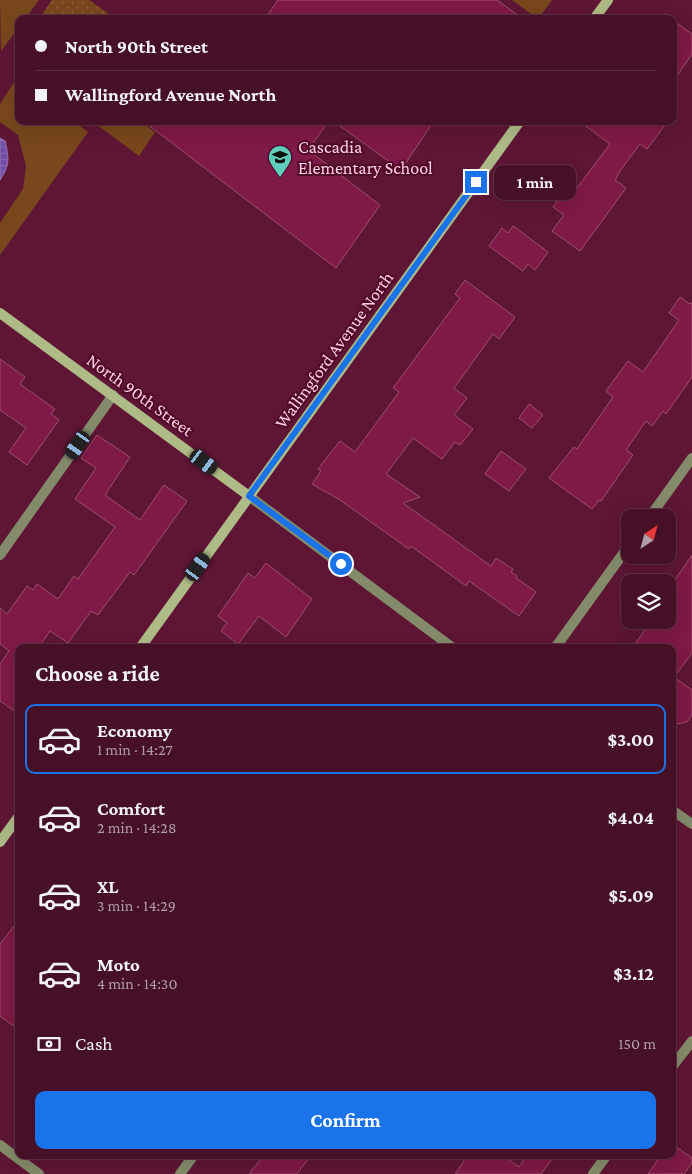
<!DOCTYPE html>
<html lang="en">
<head>
<meta charset="utf-8">
<style>
  :root { --surface:#461027; --page:#4d192f; --text:#f1f3f6; --muted:#b09da7; --line:#5e3044; --accent:#1a73e8 }
  body { margin:0; font-family:"Crimson Pro",serif; background:var(--page); color:var(--text); height:100vh; display:flex; flex-direction:column; font-size:19px; white-space:nowrap }
  * { box-sizing:border-box; margin:0 }
  p { font-size:16px; color:var(--muted) }
  .icon { flex:none; width:28px; height:28px; fill:none; stroke:currentColor; stroke-width:2; stroke-linecap:round; stroke-linejoin:round }
  .map { position:relative; flex:1; overflow:hidden }
  .sheet { position:absolute; left:15px; top:644px; width:661px; height:515px; display:flex; flex-direction:column; background:var(--surface); border-radius:10px; box-shadow:0 5px 20px #0002,0 0 0 1px var(--line) }
  .sheet>* { flex:none }
  .top-card { position:absolute; left:15px; top:15px; width:662px; height:110px; border-radius:10px; box-shadow:0 5px 20px #0002,0 0 0 1px var(--line); display:grid; align-content:center; height:110px; padding:0 20px; background:var(--surface) }
  .needle { width:32px; rotate:36deg }
  .tools { position:absolute; left:621px; top:509px; display:grid; gap:10px }
  .tools a { display:grid; place-items:center; width:55px; height:55px; border-radius:10px; background:var(--surface); box-shadow:0 5px 20px #0002,0 0 0 1px var(--line); font-size:25px }
  .end { position:absolute; width:22px; height:22px; margin:-11px; border:6px solid #1a73e8; background:#fff; box-shadow:0 0 0 2px #fff }
  .from { border-radius:50% }
  .bubble { position:absolute; height:35px; border-radius:10px; background:var(--surface); box-shadow:0 5px 20px #0002,0 0 0 1px var(--line); font-size:16px; font-weight:700; line-height:35px; text-align:center }
  .car { position:absolute; width:15px; height:30px; margin:-15px -8px; border-radius:6px; box-shadow:0 0 4px 1px #0007; background:linear-gradient(#222 24%,#8ab4d8 0 40%,#222 0 76%,#8ab4d8 0 86%,#222 0) }
  .top-card b { display:flex; align-items:center; gap:18px; height:48px; font-size:19px }
  .top-card b+b { border-top:1px solid var(--line) }
  .top-card i { width:12px; height:12px; background:var(--text) }
  ul { padding:0; list-style:none }
  li { display:flex; align-items:center; gap:15px; height:70px; margin:0 10px 8px; padding:0 10px; border:2px solid transparent; border-radius:10px }
  li div { flex:1 }
  li b { display:block; font-size:19px }
  li em { font-style:normal; font-weight:700 }
  li.active { border-color:var(--accent) }
  li>.icon { width:45px; height:45px; stroke-width:1.5 }
  h2 { padding:0 20px; font-size:22px; line-height:60px }
  .pay { display:flex; align-items:center; gap:12px; height:55px; padding:0 20px; font-size:19px }
  .pay p { margin-inline-start:auto }
  .button { display:flex; gap:10px; margin-top:auto; padding:10px 20px }
  .button a { flex:1; height:58px; border-radius:10px; background:var(--accent); color:#fff; font-size:20px; font-weight:700; line-height:58px; text-align:center }
  .map>svg:first-child { display:block }
  .green { fill:#78471c }
  .park { fill:url(#park-dots) }
  .water { fill:url(#water-rules); stroke:#9c76b8 }
  .building { fill:#7f1947; stroke:#9d506b }
  .lines { fill:none; stroke-linecap:round; stroke-linejoin:round }
  .lane { stroke:#838b6a; stroke-width:10 }
  .street { stroke:#838b6a; stroke-width:10 }
  .secondary { stroke:#aebb87; stroke-width:10 }
  .route { stroke:#1a73e8; stroke-width:6 }
  .labels { text-anchor:middle; stroke-width:4; stroke-linejoin:round; paint-order:stroke }
  .poi-label { font-size:18px; fill:#ffd2de; stroke:#51092a; text-anchor:start }
  .street-label { font-size:18px; fill:#ffd2de; stroke:#51092a }
</style>
</head>
<body>
<div class="map">
<svg width="692" height="1174" viewBox="0 0 692 1174">
  <defs>
    <pattern id="park-dots" width="8" height="8" patternUnits="userSpaceOnUse" patternTransform="scale(1.25)"><rect width="8" height="8" fill="#78471c"/><path d="M2 2h.1M6 6h.1" fill="none" stroke="#8c613d" stroke-width="1.8" stroke-linecap="round"/></pattern>
    <pattern id="water-rules" width="6" height="5" patternUnits="userSpaceOnUse" patternTransform="scale(1.25)"><rect width="6" height="5" fill="#714ea8"/><path d="M0 2.5h6" fill="none" stroke="#8667b4"/></pattern>
  </defs>
  <rect width="100%" height="100%" fill="#5e1634"/>
  <g class="green">
    <polygon points="0,0 39,0 25,19 19,19 19,27 1,51"/>
    <polygon points="512,0 552,0 538,19"/>
    <polygon points="16,79 19,81 19,121 73,121 88,132 0,255 0,223 23,189 26,166 18,135 0,122 0,104"/>
    <polygon points="92,121 140,121 155,132 139,156"/>
  </g>
  <polygon class="park" points="52,0 89,0 116,19 39,19"/>
  <path class="water" d="M0 138 5 141C9 158 10 165 0 180Z"/>
  <g class="building">
    <polygon points="278,0 497,0 523,19 265,19"/>
    <polygon points="674,21 692,34 692,54 674,80"/>
    <polygon points="143,121 329,121 308,150 380,205 336,268"/>
    <polygon points="333,121 434,121 401,170"/>
    <polygon points="579,121 668,121 647,149 640,144 620,171 615,180 626,188 580,251 552,231 564,215 553,207 567,187 574,192 610,144"/>
    <polygon points="513,226 548,252 535,270 528,264 523,271 489,246 502,228 508,233"/>
    <polygon points="465,280 515,317 499,339 493,334 454,388 467,398 454,415 473,429 460,445 455,442 442,459 413,438 386,474 420,497 403,503 491,566 496,558 513,569 511,572 517,576 516,578 536,592 519,616 469,581 466,586 411,546 409,549 340,500 312,484 321,471 318,469 340,441 355,452 399,392 393,388 460,298 455,294"/>
    <polygon points="680,297 690,304 692,302 692,377 666,414 663,411 652,426 646,421 626,450 633,455 601,501 599,500 592,509 549,478 574,447 577,449 613,397 606,391 628,361 643,372 679,320 669,313"/>
    <polygon points="0,359 25,377 20,384 55,409 51,414 59,420 27,465 9,452 26,428 0,410"/>
    <polygon points="529,404 543,415 532,428 519,418"/>
    <polygon points="97,435 130,457 105,495 140,520 164,485 187,501 134,575 130,572 98,615 91,611 68,643 50,631 38,648 19,648 19,714 0,701 0,664 9,651 0,644 0,608 7,614 27,586 33,590 37,584 58,599 74,576 78,579 115,527 75,499 96,468 81,458"/>
    <polygon points="501,451 526,469 509,491 485,474"/>
    <polygon points="692,555 692,653 674,677 692,690 692,715 687,722 672,725 672,648 632,648 652,620 668,620 668,590"/>
    <polygon points="266,563 312,599 286,637 259,616 238,644 221,631 227,623 218,616 248,573 255,578"/>
    <polygon points="19,920 19,1030 0,1016 0,944"/>
    <polygon points="672,1144 692,1158 692,1163 684,1174 648,1174 661,1155 672,1155"/>
    <polygon points="264,1155 311,1155 297,1174 249,1174"/>
    <polygon points="468,1155 502,1155 519,1167 527,1155 555,1155 541,1174 455,1174"/>
  </g>
  <g class="lines">
    <polyline class="lane" points="0,555 113,395"/>
    <g class="street">
      <polyline points="249,496 453,648"/>
      <polyline points="649,518 692,458"/>
      <polyline points="555,648 630,544"/>
      <polyline points="672,810 692,824"/>
      <polyline points="672,1067 692,1041"/>
      <polyline points="0,1145 39,1174"/>
      <polyline points="180,1174 194,1155"/>
      <polyline points="593,1174 607,1155"/>
    </g>
    <g class="secondary">
      <polyline points="594,19 608,0"/>
      <polyline points="0,313 249,496"/>
      <polyline points="140,648 520,121"/>
      <polyline points="0,842 19,816"/>
    </g>
  </g>
  <g class="lines">
    <polyline class="route" points="341,564 249,496 476,182"/>
  </g>
  <defs>
    <g id="school-pin" transform="scale(1.25)"><path d="M0 17L-7.5 6A9.5 9.5 0 1 1 7.5 6Z" fill="#5dceb9" stroke="#51092a"/><path d="M0-5L7-2L0 1L-7-2ZM-4 1L0 2.5L4 1V4Q0 6-4 4Z" fill="#111"/></g>
  </defs>
  <g fill-rule="evenodd">
    <use href="#school-pin" x="280" y="157"/>
  </g>
  <g class="labels">
    <g class="poi-label">
      <text x="298" y="153">Cascadia<tspan x="298" dy="21">Elementary School</tspan></text>
    </g>
    <g class="street-label">
      <text transform="translate(334 350) rotate(-54)" y="6">Wallingford Avenue North</text>
      <text transform="translate(140 395) rotate(36)" y="6">North 90th Street</text>
    </g>
  </g>
</svg>
<div class="tools">
<a><svg class="needle" viewBox="-14 -14 28 28"><path d="M0-13l5 13h-10z" fill="#e53935"/><path d="M0 13l5-13h-10z" fill="#b09da7"/></svg></a>
<a><svg class="icon" aria-label="layers" viewBox="0 0 24 24"><path d="M12 4l9 5-9 5-9-5zM3 14l9 5 9-5"/></svg></a>
</div>
<i class="end from" style="left:341px;top:564px"></i>
<i class="end" style="left:476px;top:182px"></i>
<div class="bubble" style="left:494px;top:165px;width:82px">1 min</div>
<i class="car" style="left:78px;top:445px;rotate:215deg"></i>
<i class="car" style="left:204px;top:462px;rotate:127deg"></i>
<i class="car" style="left:198px;top:567px;rotate:36deg"></i>
<div class="top-card">
<b><i class="from"></i>North 90th Street</b>
<b><i></i>Wallingford Avenue North</b>
</div>
<section class="sheet">
<h2>Choose a ride</h2>
<ul>
<li class="active"><svg class="icon" aria-label="car" viewBox="0 0 24 24"><path d="M5 17H2v-5l4-1 3-4h7l3 4 3 1v5h-3M9 17h6M6 11h13"/><circle cx="7" cy="17" r="2"/><circle cx="17" cy="17" r="2"/></svg><div><b>Economy</b><p>1 min · 14:27</p></div><em>$3.00</em></li>
<li><svg class="icon" aria-label="car" viewBox="0 0 24 24"><path d="M5 17H2v-5l4-1 3-4h7l3 4 3 1v5h-3M9 17h6M6 11h13"/><circle cx="7" cy="17" r="2"/><circle cx="17" cy="17" r="2"/></svg><div><b>Comfort</b><p>2 min · 14:28</p></div><em>$4.04</em></li>
<li><svg class="icon" aria-label="car" viewBox="0 0 24 24"><path d="M5 17H2v-5l4-1 3-4h7l3 4 3 1v5h-3M9 17h6M6 11h13"/><circle cx="7" cy="17" r="2"/><circle cx="17" cy="17" r="2"/></svg><div><b>XL</b><p>3 min · 14:29</p></div><em>$5.09</em></li>
<li><svg class="icon" aria-label="car" viewBox="0 0 24 24"><path d="M5 17H2v-5l4-1 3-4h7l3 4 3 1v5h-3M9 17h6M6 11h13"/><circle cx="7" cy="17" r="2"/><circle cx="17" cy="17" r="2"/></svg><div><b>Moto</b><p>4 min · 14:30</p></div><em>$3.12</em></li>
</ul>
<div class="pay"><svg class="icon" aria-label="cash" viewBox="0 0 24 24"><path d="M3 7h18v10H3z"/><circle cx="12" cy="12" r="2"/></svg>Cash<p>150 m</p></div>
<div class="button"><a>Confirm</a></div>
</section>
</div>
</body>
</html>
